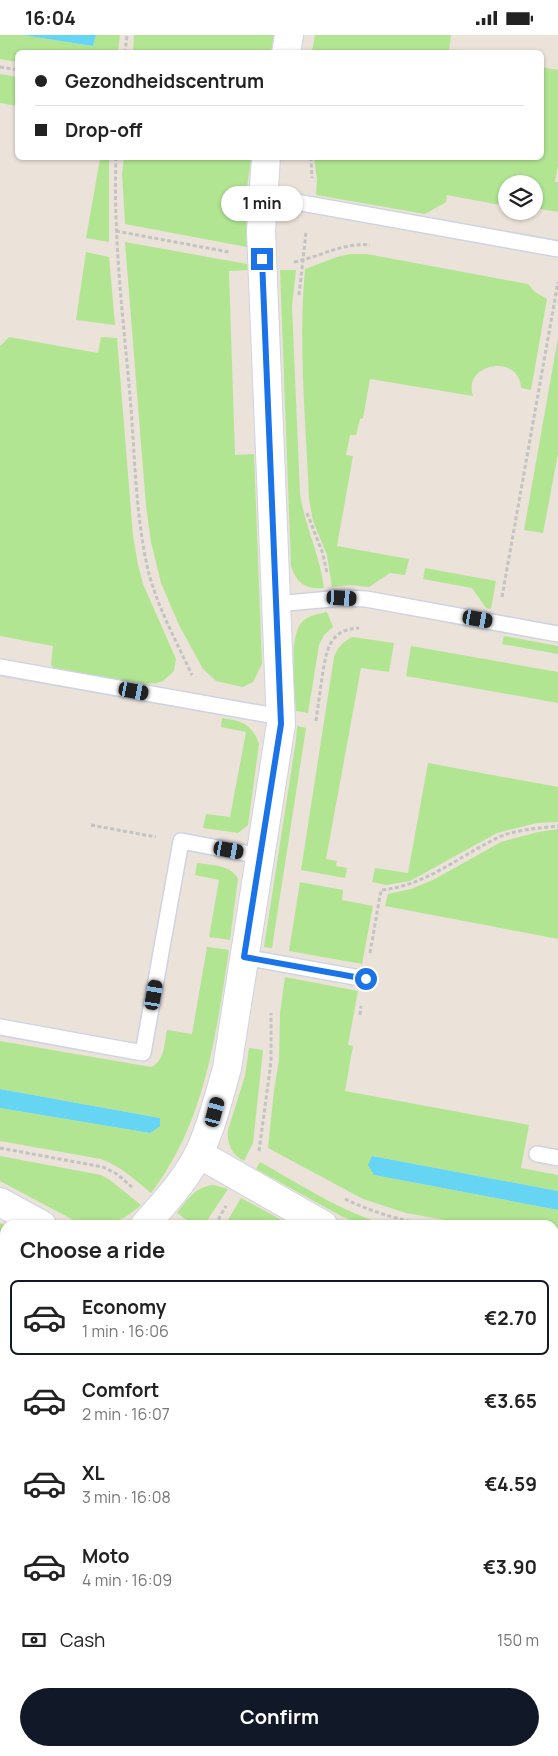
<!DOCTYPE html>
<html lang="en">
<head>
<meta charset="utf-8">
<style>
  :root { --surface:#fff; --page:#f6f6f6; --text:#222; --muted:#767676; --line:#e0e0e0; --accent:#111827 }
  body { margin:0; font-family:Manrope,sans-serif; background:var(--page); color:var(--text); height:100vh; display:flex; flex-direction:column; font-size:19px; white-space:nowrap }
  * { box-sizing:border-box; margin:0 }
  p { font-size:16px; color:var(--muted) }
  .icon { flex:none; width:28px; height:28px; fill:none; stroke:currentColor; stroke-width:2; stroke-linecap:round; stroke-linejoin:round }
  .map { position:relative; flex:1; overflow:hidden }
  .panel { position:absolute; left:0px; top:1185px; width:559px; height:536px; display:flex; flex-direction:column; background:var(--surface); border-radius:15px 15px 0 0; box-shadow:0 1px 4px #0004 }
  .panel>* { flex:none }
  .hud { position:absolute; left:15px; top:15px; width:529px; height:110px; border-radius:8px; box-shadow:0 1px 4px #0004; display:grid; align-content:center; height:110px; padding:0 20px; background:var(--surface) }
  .tools { position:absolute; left:498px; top:140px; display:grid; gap:10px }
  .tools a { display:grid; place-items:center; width:45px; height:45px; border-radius:50%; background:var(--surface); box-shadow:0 1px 4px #0004; font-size:25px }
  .end { position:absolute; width:22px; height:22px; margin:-11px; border:6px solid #1a73e8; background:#fff; box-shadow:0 0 0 2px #fff }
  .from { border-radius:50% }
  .bubble { position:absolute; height:35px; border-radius:18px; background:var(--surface); box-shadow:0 1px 4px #0004; font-size:16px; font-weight:700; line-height:35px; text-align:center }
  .car { position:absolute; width:15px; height:30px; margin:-15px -8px; border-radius:6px; box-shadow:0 0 4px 1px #0007; background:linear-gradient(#222 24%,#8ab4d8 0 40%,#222 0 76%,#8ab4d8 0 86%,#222 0) }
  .hud b { display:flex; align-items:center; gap:18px; height:48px; font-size:19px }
  .hud b+b { border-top:1px solid var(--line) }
  .hud i { width:12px; height:12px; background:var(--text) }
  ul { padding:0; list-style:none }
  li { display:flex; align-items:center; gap:15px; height:75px; margin:0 10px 8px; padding:0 10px; border:2px solid transparent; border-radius:8px }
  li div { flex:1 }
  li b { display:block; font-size:19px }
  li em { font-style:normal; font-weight:700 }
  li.on { border-color:var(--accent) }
  li>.icon { width:45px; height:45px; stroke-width:1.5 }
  h2 { padding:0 20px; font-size:22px; line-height:60px }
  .pay { display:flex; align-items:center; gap:12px; height:55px; padding:0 20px; font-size:19px }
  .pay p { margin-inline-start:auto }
  .button { display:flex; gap:10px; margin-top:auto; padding:10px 20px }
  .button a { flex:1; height:58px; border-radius:30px; background:var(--accent); color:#fff; font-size:20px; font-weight:700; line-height:58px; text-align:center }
  .status { display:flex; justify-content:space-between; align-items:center; height:35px; padding:0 25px; background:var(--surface); direction:ltr }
  .status svg { height:14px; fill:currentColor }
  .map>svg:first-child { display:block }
  .green { fill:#b2e592 }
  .water { fill:#65d5f3 }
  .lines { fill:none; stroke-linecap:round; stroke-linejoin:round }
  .lane-casing { stroke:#ced3e2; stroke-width:18 }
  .street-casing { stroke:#ced3e2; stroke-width:30 }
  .path { stroke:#c3c3c3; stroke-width:3; stroke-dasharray:4 2.5; stroke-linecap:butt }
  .lane { stroke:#fff; stroke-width:15 }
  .street { stroke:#fff; stroke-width:28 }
  .route { stroke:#1a73e8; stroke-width:6 }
</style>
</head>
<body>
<div class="status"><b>16:04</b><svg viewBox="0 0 49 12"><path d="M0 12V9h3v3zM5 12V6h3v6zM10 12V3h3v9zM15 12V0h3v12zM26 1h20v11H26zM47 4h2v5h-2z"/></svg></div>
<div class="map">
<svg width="558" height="1721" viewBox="0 0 558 1721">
  <rect width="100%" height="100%" fill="#ebe2d9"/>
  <g class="green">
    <polygon points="0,0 22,0 93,11 96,0 120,0 118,17 18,18 17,27 0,24"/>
    <polygon points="134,0 274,0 271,17 133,17"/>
    <polygon points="315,0 451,0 449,15 460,17 312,17"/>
    <polygon points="541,32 558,35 558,131 555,147 558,147 558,177 534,173 534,175 534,149 506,149 506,171 447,160 446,167 425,179 316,160 317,145 314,123 541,122"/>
    <polygon points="0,39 17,42 17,71 0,68"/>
    <polygon points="90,123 109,123 109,207 86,203 100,124"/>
    <polygon points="124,123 251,123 245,168 247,212 125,189 122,138"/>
    <polygon points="125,207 247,229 248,235 229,236 235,420 254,419 262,629 253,647 243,652 216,646 203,634 179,590 161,548 151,507 146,471"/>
    <polygon points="86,217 109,222 115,290 76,285"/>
    <path d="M350 219H367L528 249 535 257 547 264 531 355 521 353C520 318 462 328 473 361L370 344 363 383 360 384 356 400H350L346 420 353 421 337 511 409 524 405 540 390 538 369 552 350 550 332 552 327 520 313 486 309 464C306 388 298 310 305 234L337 222Z"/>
    <path d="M280 235H296L292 271 300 459C305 492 320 520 324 553 306 555 296 548 291 531Z"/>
    <polygon points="9,302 98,318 101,302 117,303 133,501 138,530 143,549 176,624 174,636 163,646 157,648 143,649 54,633 51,630 53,611 0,601 0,311"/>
    <polygon points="558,303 558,419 543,498 524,495"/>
    <polygon points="425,533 496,546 491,574 486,573 472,553 423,544"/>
    <path d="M327 577 333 592 324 600 319 610 308 678 296 676C295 656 288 601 302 587 309 580 318 579 327 577Z"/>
    <polygon points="504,601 558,611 558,619 502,609"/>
    <path d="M353 602 394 608 389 637 361 633 326 824 337 826 336 831 347 833 345 843 301 835 334 622C338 612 343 606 353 602Z"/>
    <polygon points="411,611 558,637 558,668 406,641"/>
    <path d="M222 683C242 686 252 689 259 709L248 790 238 798 203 793 206 779 230 782 246 697 221 692Z"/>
    <polygon points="297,691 306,693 272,913 264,912 296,705"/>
    <polygon points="428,728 558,752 558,787 537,788 497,798 410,846 386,850 372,847 375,833 408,838"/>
    <polygon points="558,794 558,904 385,871 388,859 411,854 433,845 501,807 538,797"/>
    <path d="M197 828C211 830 232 830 238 844L230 905 209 902 219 845 195 840Z"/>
    <polygon points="300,847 343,855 342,865 373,871 362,929 289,916"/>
    <path d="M207 912 229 915C216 1000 205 1088 151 1158 135 1145 121 1131 101 1124L0 1106V1073L150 1098 160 1083 0 1054V1006L151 1032C165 1026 164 1009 167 995L192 999Z"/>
    <polygon points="285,942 358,956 348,1010 353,1011 345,1056 529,1090 521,1133 558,1140 558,1156 372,1121 374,1140 558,1175 558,1205 554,1204 554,1190 472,1190 406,1178 363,1164 268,1113 274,1055 279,1025 280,978"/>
    <path d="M249 1013 263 1015 253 1108 244 1126C231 1119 227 1109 228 1095L245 1041Z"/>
    <path d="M0 1121 101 1140 110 1145 141 1170C123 1187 104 1193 79 1188L0 1146Z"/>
    <path d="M260 1127C301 1150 342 1177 387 1190H363L341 1181 256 1134Z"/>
    <path d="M213 1150 228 1154 206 1187C194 1193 186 1184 177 1178 188 1164 195 1152 213 1150Z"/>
    <polygon points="241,1163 291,1190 225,1190"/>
    <polygon points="0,1188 5,1190 5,1488 0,1487"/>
    <polygon points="554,1261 558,1262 558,1645 554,1650"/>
    <polygon points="554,1651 558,1654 558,1721 550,1721 542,1716 554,1716"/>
    <polygon points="0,1653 5,1654 5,1716 317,1716 314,1721 0,1721"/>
    <polygon points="379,1716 470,1716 477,1721 371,1721"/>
  </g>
  <g class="water">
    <polygon points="22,0 96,0 93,11"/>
    <polygon points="0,1054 160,1083 160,1091 150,1098 0,1073"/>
    <polygon points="372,1121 558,1156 558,1175 374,1140 368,1130"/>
  </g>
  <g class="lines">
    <g class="lane-casing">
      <g id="lane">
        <polyline points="263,161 558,214"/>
        <polyline points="276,569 342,563 366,564 558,599"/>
        <polyline points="0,632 281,682"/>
        <polyline points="244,922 366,944"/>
        <polyline points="0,992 143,1018 181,806 260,821"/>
        <polyline points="537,1119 558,1123"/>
        <polyline points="0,1541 5,1542"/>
        <polyline points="0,1635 5,1635"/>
      </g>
    </g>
    <g class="street-casing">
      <g id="street">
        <polyline points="286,18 289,0"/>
        <polyline points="199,1119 323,1190"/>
        <polyline points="0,1167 42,1190"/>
        <path d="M145 1190C164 1168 186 1145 199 1118 212 1091 219 1061 227 1033L281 689 261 196 266 122"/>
        <polyline points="554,1245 558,1245"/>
        <polyline points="504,1716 511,1721"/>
        <polyline points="341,1721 344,1716"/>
      </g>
    </g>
    <g class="path">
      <polyline points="125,18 127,0"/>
      <polyline points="0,32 18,35"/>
      <path d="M116 122C113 206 124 289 131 373 135 427 136 482 148 535 157 571 176 606 192 640"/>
      <polyline points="311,122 312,143"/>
      <polyline points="116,196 229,217"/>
      <path d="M294 227C320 222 343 207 370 210"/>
      <polyline points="299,260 306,197"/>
      <polyline points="307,478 323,519 327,538"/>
      <polyline points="502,562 558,247"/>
      <path d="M316 686C318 671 320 657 322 643 326 618 328 594 359 593"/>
      <polyline points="91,790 156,802"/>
      <path d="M370 918 381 855C425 851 458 822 497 803 513 795 540 793 558 791"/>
      <polyline points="360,980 361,971"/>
      <polyline points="0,1113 103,1132 117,1139 133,1153"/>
      <polyline points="259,1116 271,1027 271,978"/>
      <path d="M345 1164C372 1177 399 1185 429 1190"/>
      <polyline points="215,1190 226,1171"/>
    </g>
    <use href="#lane" class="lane"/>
    <use href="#street" class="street"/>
  </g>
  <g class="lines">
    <polyline class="route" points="262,224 281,689 244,922 366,944"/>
  </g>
</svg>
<div class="tools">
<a><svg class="icon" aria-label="layers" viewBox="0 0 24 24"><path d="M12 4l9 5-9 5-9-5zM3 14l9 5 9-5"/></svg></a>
</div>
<i class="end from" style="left:366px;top:944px"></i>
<i class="end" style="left:262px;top:224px"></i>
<div class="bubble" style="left:221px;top:151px;width:82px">1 min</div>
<i class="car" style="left:342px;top:563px;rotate:93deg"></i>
<i class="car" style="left:478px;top:584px;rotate:100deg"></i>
<i class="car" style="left:134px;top:656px;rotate:101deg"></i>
<i class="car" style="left:229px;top:815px;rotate:100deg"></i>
<i class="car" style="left:154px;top:960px;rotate:10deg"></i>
<i class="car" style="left:215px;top:1077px;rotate:15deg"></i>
<div class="hud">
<b><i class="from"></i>Gezondheidscentrum</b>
<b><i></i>Drop-off</b>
</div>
<section class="panel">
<h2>Choose a ride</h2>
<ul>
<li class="on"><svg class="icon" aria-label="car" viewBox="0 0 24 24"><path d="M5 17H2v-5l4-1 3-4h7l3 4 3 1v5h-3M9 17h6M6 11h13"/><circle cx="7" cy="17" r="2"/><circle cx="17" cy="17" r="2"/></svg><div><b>Economy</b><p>1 min · 16:06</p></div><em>€2.70</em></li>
<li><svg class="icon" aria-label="car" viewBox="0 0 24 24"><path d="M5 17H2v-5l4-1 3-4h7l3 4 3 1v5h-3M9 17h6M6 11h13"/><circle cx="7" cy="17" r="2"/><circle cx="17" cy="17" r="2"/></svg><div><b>Comfort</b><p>2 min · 16:07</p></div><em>€3.65</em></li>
<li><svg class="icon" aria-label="car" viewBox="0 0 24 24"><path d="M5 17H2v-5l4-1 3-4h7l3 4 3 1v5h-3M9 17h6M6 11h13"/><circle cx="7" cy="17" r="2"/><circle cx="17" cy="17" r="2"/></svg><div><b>XL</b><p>3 min · 16:08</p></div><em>€4.59</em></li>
<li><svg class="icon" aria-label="car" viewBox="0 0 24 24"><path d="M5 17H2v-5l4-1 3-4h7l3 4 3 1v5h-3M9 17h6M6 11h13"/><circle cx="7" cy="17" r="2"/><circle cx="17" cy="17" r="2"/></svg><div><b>Moto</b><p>4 min · 16:09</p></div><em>€3.90</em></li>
</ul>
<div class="pay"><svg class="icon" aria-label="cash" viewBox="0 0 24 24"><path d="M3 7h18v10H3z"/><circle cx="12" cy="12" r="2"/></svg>Cash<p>150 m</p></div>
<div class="button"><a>Confirm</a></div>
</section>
</div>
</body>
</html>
